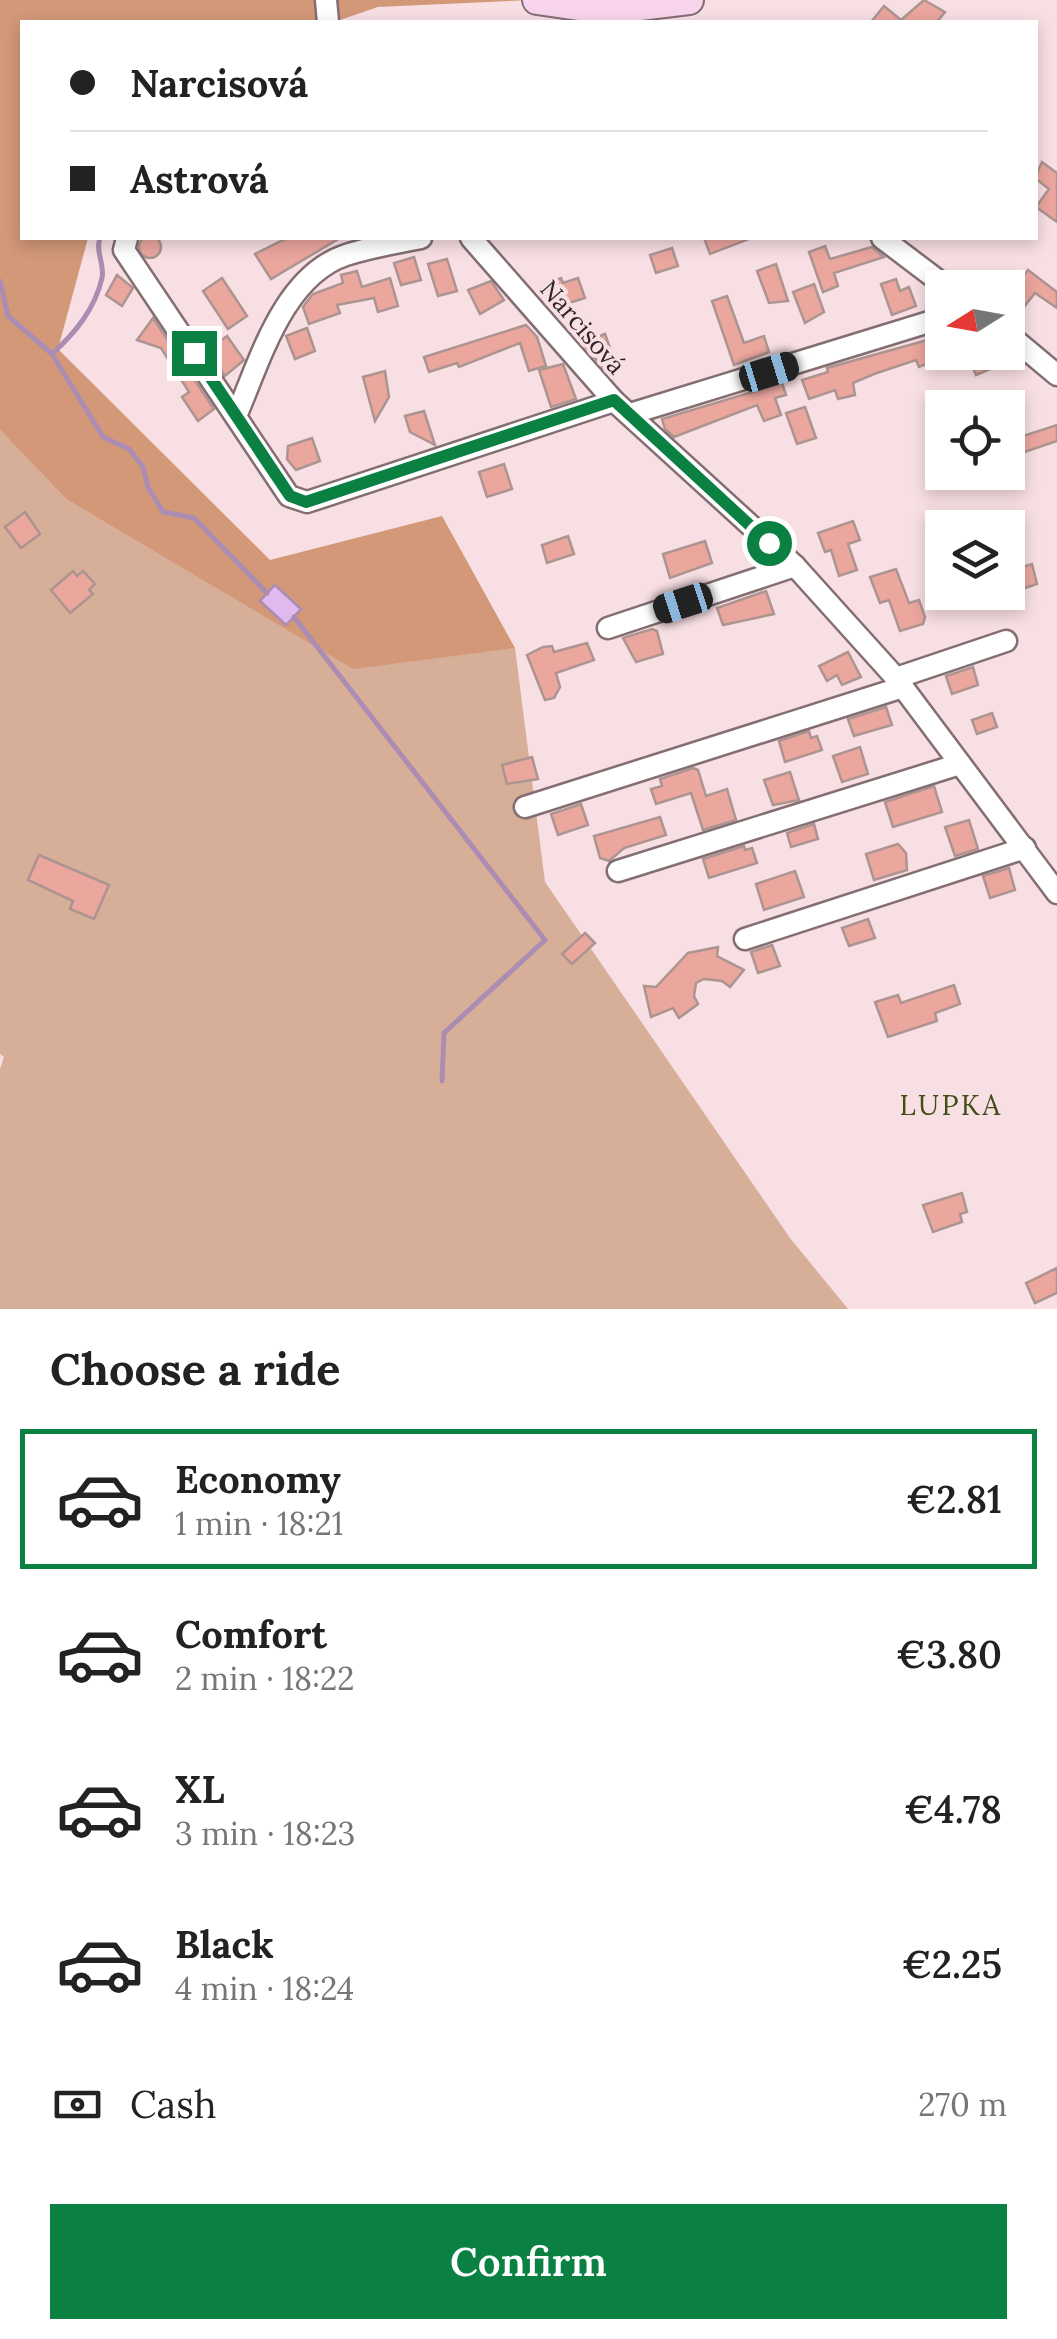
<!DOCTYPE html>
<html lang="en">
<head>
<meta charset="utf-8">
<style>
  :root { --surface:#fff; --page:#f2f2f2; --text:#222; --muted:#767676; --line:#e0e0e0; --accent:#0b8043 }
  body { margin:0; font-family:Lora,serif; background:var(--page); color:var(--text); height:100vh; display:flex; flex-direction:column; font-size:38px; white-space:nowrap }
  * { box-sizing:border-box; margin:0 }
  p { font-size:32px; color:var(--muted) }
  .icon { flex:none; width:55px; height:55px; fill:none; stroke:currentColor; stroke-width:2; stroke-linecap:round; stroke-linejoin:round }
  .map { position:relative; height:1309px; overflow:hidden }
  .panel { display:flex; flex-direction:column; background:var(--surface); flex:1 }
  .panel>* { flex:none }
  .hud { position:absolute; left:20px; top:20px; width:1018px; height:220px; border-radius:0px; box-shadow:0 5px 15px #0003; display:grid; align-content:center; height:220px; padding:0 50px; background:var(--surface) }
  .needle { width:65px; rotate:259deg }
  .tools { position:absolute; left:925px; top:270px; display:grid; gap:20px }
  .tools a { display:grid; place-items:center; width:100px; height:100px; border-radius:0px; background:var(--surface); box-shadow:0 5px 15px #0003; font-size:50px }
  .end { position:absolute; width:45px; height:45px; margin:-22px; border:12px solid #0b8043; background:#fff; box-shadow:0 0 0 5px #fff }
  .from { border-radius:50% }
  .car { position:absolute; width:30px; height:60px; margin:-30px -15px; border-radius:12px; box-shadow:0 0 8px 2px #0007; background:linear-gradient(#222 24%,#8ab4d8 0 40%,#222 0 76%,#8ab4d8 0 86%,#222 0) }
  .hud b { display:flex; align-items:center; gap:35px; height:95px; font-size:38px }
  .hud b+b { border-top:2px solid var(--line) }
  .hud i { width:25px; height:25px; background:var(--text) }
  ul { padding:0; list-style:none }
  li { display:flex; align-items:center; gap:30px; height:140px; margin:0 20px 15px; padding:0 30px; border:5px solid transparent; border-radius:0px }
  li div { flex:1 }
  li b { display:block; font-size:38px }
  li em { font-style:normal; font-weight:600 }
  li.on { border-color:var(--accent) }
  li>.icon { width:90px; height:90px; stroke-width:1.5 }
  h2 { padding:0 50px; font-size:45px; line-height:120px }
  .pay { display:flex; align-items:center; gap:25px; height:110px; padding:0 50px; font-size:38px }
  .pay p { margin-inline-start:auto }
  .cta { display:flex; gap:20px; margin-top:auto; padding:20px 50px }
  .cta a { flex:1; height:115px; border-radius:0px; background:var(--accent); color:#fff; font-size:40px; font-weight:600; line-height:115px; text-align:center }
  .map>svg:first-child { display:block }
  .green { fill:#d7ae97 }
  .forest { fill:#d29878 }
  .water { fill:#e0baef; stroke:#ab8db3; stroke-width:2.5 }
  .lines { fill:none; stroke-linecap:round; stroke-linejoin:round }
  .stream { stroke:#ab8db3; stroke-width:5 }
  .building { fill:#eba69e; stroke:#ac9491; stroke-width:2.5 }
  .street-casing { stroke:#836e72; stroke-width:25 }
  .secondary-casing { stroke:#836e72; stroke-width:32 }
  .street { stroke:#fff; stroke-width:20 }
  .secondary { stroke:#f8d4ed; stroke-width:28 }
  .route { stroke:#0b8043; stroke-width:12 }
  .labels { text-anchor:middle; stroke-width:8; stroke-linejoin:round; paint-order:stroke }
  .street-label { font-size:25px; fill:#2e2527; stroke:#f8dfe4 }
  .neighbourhood-label { font-size:28px; letter-spacing:2.5px; fill:#434e16; stroke:#f8dfe4 }
</style>
</head>
<body>
<div class="map">
<svg width="1057" height="1309" viewBox="0 0 1057 1309">
  <rect width="100%" height="100%" fill="#f8dfe4"/>
  <polygon class="green" points="0,430 66,499 353,668 515,648 545,882 790,1238 848,1309 0,1309 0,1069 4,1057 0,1054"/>
  <polygon class="forest" points="0,0 532,0 378,7 334,22 22,22 22,238 88,238 58,349 270,560 442,516 515,648 353,669 66,499 0,430"/>
  <polygon class="water" points="275,585 301,609 286,625 260,601"/>
  <g class="lines">
    <g class="stream">
      <polyline points="0,281 8,316 52,354 103,437 129,449 143,467 148,487 163,512 194,518 267,593"/>
      <path d="M52 354C75 333 95 309 102 278 105 264 95 252 100 238"/>
      <polyline points="294,617 545,940 444,1033 442,1081"/>
    </g>
  </g>
  <g class="building">
    <polygon points="924,0 945,12 937,22 871,22 884,6 901,20"/>
    <polygon points="1042,162 1057,173 1057,222 1036,207 1049,189 1035,178"/>
    <circle cx="150" cy="247" r="11"/>
    <polygon points="287,238 340,238 271,279 255,254"/>
    <polygon points="704,238 749,238 749,239 710,254"/>
    <polygon points="825,246 830,259 872,247 884,257 834,273 838,286 823,292 809,252"/>
    <polygon points="672,248 678,266 656,273 650,255"/>
    <polygon points="414,257 421,280 401,285 394,263"/>
    <polygon points="447,259 457,291 438,296 428,264"/>
    <polygon points="776,264 788,301 769,303 757,271"/>
    <polygon points="1028,270 1057,292 1057,308 1035,293 1024,307 1009,295"/>
    <polygon points="357,271 362,287 390,278 398,306 378,312 374,298 337,305 340,313 309,324 303,307 313,294 343,283 341,275"/>
    <polygon points="117,275 133,288 122,306 106,295"/>
    <polygon points="222,278 247,316 228,329 203,291"/>
    <polygon points="561,278 563,283 578,278 585,298 554,308 546,284"/>
    <polygon points="896,279 900,291 909,287 916,306 892,315 881,284"/>
    <polygon points="491,281 504,300 480,314 468,290"/>
    <polygon points="814,284 824,312 805,323 793,292"/>
    <polygon points="727,296 744,343 764,336 769,352 734,365 712,301"/>
    <polygon points="153,318 214,409 198,421 182,397 189,392 161,348 137,340"/>
    <polygon points="526,325 537,337 546,366 529,371 520,343 459,367 457,363 429,372 424,357"/>
    <polygon points="307,328 315,351 295,359 286,336"/>
    <polygon points="605,334 617,368 607,372 582,343"/>
    <polygon points="227,336 244,360 225,376 208,350"/>
    <polygon points="942,336 942,358 919,367 916,360 874,374 853,383 855,395 838,399 835,390 809,399 802,380 828,372 827,368"/>
    <polygon points="966,352 1009,352 1016,358 976,375"/>
    <polygon points="563,364 576,399 551,407 539,370"/>
    <polygon points="385,371 389,397 375,421 363,377"/>
    <polygon points="782,383 786,395 775,398 781,415 764,421 757,405 674,437 665,429 662,419"/>
    <polygon points="805,407 816,438 797,444 786,413"/>
    <polygon points="424,411 435,445 410,432 405,416"/>
    <polygon points="1057,425 1057,441 1022,453 1017,438"/>
    <polygon points="312,438 320,461 296,470 287,459 288,446"/>
    <polygon points="504,464 512,489 487,497 479,472"/>
    <polygon points="25,512 40,534 21,548 5,527"/>
    <polygon points="853,521 860,540 848,544 857,570 839,576 831,550 825,552 818,533"/>
    <polygon points="568,536 574,554 547,563 542,545"/>
    <polygon points="705,541 712,563 670,578 663,554"/>
    <polygon points="1032,564 1037,584 1008,594 1008,577 1014,575 1013,570"/>
    <polygon points="896,569 909,603 919,600 925,617 923,624 900,631 889,600 880,603 870,577"/>
    <polygon points="73,571 77,576 83,571 95,584 89,590 93,594 70,613 51,590"/>
    <polygon points="766,591 774,614 723,625 717,608"/>
    <polygon points="652,629 657,631 663,654 636,662 623,638"/>
    <polygon points="587,643 594,660 556,673 560,687 554,698 545,700 527,655 543,647 552,646 554,652"/>
    <polygon points="848,652 861,677 842,685 837,675 827,681 819,666"/>
    <polygon points="973,667 978,685 952,694 946,676"/>
    <polygon points="886,707 892,725 854,736 848,719"/>
    <polygon points="992,713 997,727 977,734 972,720"/>
    <polygon points="809,731 811,738 817,736 822,750 785,762 779,741"/>
    <polygon points="860,747 868,774 842,782 833,756"/>
    <polygon points="532,757 538,779 507,784 502,765"/>
    <polygon points="693,768 698,770 706,796 727,789 736,820 703,830 691,793 656,804 651,789 662,786 660,779"/>
    <polygon points="790,772 799,800 773,805 764,780"/>
    <polygon points="934,786 942,812 893,827 885,802"/>
    <polygon points="581,804 588,825 558,835 551,814"/>
    <polygon points="660,817 666,835 624,848 609,861 600,858 594,836"/>
    <polygon points="969,820 978,849 955,856 945,827"/>
    <polygon points="814,824 818,839 791,847 787,833"/>
    <polygon points="898,844 906,853 907,870 874,880 866,854"/>
    <polygon points="744,846 745,850 752,848 757,863 709,878 703,859"/>
    <polygon points="39,855 109,885 94,919 70,909 73,901 28,880"/>
    <polygon points="1009,868 1015,890 990,898 983,876"/>
    <polygon points="795,871 804,897 764,910 756,884"/>
    <polygon points="868,919 875,938 849,946 842,928"/>
    <polygon points="585,933 595,943 572,964 562,954"/>
    <polygon points="772,945 780,966 758,973 751,952"/>
    <polygon points="718,947 717,956 744,970 730,987 722,981 704,979 696,983 694,996 698,1004 679,1018 673,1008 651,1017 644,986 656,987 688,953"/>
    <polygon points="954,985 960,1004 935,1013 937,1021 888,1037 875,1002 898,995 901,1003"/>
    <polygon points="962,1193 967,1212 960,1214 962,1222 933,1232 923,1205"/>
    <polygon points="1057,1268 1057,1293 1035,1303 1026,1283"/>
  </g>
  <g class="lines">
    <g class="street-casing">
      <g id="street">
        <polyline points="326,0 328,22"/>
        <polyline points="127,238 124,250 289,496 307,502 614,401"/>
        <polyline points="471,238 614,401 795,566 896,678 1057,893"/>
        <polyline points="882,238 948,288"/>
        <polyline points="1008,334 1057,375"/>
        <polyline points="630,414 942,318"/>
        <path d="M236 416C260 361 283 276 346 255 370 247 397 243 421 238"/>
        <polyline points="608,628 795,566"/>
        <polyline points="896,678 1006,641"/>
        <polyline points="525,807 903,687"/>
        <polyline points="618,871 960,764"/>
        <polyline points="745,939 1025,848"/>
      </g>
    </g>
    <g class="secondary-casing">
      <polyline id="secondary" points="537,0 606,10 689,0"/>
    </g>
    <use href="#street" class="street"/>
    <use href="#secondary" class="secondary"/>
  </g>
  <g class="lines">
    <polyline class="route" points="194,353 290,496 306,502 614,400 769,543"/>
  </g>
  <g class="labels">
    <g class="street-label">
      <text transform="translate(583 327) rotate(49)" y="9">Narcisová</text>
    </g>
    <g class="neighbourhood-label">
      <text x="951" y="1115">LUPKA</text>
    </g>
  </g>
</svg>
<div class="tools">
<a><svg class="needle" viewBox="-14 -14 28 28"><path d="M0-13l5 13h-10z" fill="#e53935"/><path d="M0 13l5-13h-10z" fill="#767676"/></svg></a>
<a><svg class="icon" aria-label="locate" viewBox="0 0 24 24"><circle cx="12" cy="12" r="6"/><path d="M12 2v4M12 18v4M2 12h4M18 12h4"/></svg></a>
<a><svg class="icon" aria-label="layers" viewBox="0 0 24 24"><path d="M12 4l9 5-9 5-9-5zM3 14l9 5 9-5"/></svg></a>
</div>
<i class="end from" style="left:769px;top:543px"></i>
<i class="end" style="left:194px;top:353px"></i>
<i class="car" style="left:769px;top:372px;rotate:73deg"></i>
<i class="car" style="left:683px;top:603px;rotate:252deg"></i>
<div class="hud">
<b><i class="from"></i>Narcisová</b>
<b><i></i>Astrová</b>
</div>
</div>
<section class="panel">
<h2>Choose a ride</h2>
<ul>
<li class="on"><svg class="icon" aria-label="car" viewBox="0 0 24 24"><path d="M5 17H2v-5l4-1 3-4h7l3 4 3 1v5h-3M9 17h6M6 11h13"/><circle cx="7" cy="17" r="2"/><circle cx="17" cy="17" r="2"/></svg><div><b>Economy</b><p>1 min · 18:21</p></div><em>€2.81</em></li>
<li><svg class="icon" aria-label="car" viewBox="0 0 24 24"><path d="M5 17H2v-5l4-1 3-4h7l3 4 3 1v5h-3M9 17h6M6 11h13"/><circle cx="7" cy="17" r="2"/><circle cx="17" cy="17" r="2"/></svg><div><b>Comfort</b><p>2 min · 18:22</p></div><em>€3.80</em></li>
<li><svg class="icon" aria-label="car" viewBox="0 0 24 24"><path d="M5 17H2v-5l4-1 3-4h7l3 4 3 1v5h-3M9 17h6M6 11h13"/><circle cx="7" cy="17" r="2"/><circle cx="17" cy="17" r="2"/></svg><div><b>XL</b><p>3 min · 18:23</p></div><em>€4.78</em></li>
<li><svg class="icon" aria-label="car" viewBox="0 0 24 24"><path d="M5 17H2v-5l4-1 3-4h7l3 4 3 1v5h-3M9 17h6M6 11h13"/><circle cx="7" cy="17" r="2"/><circle cx="17" cy="17" r="2"/></svg><div><b>Black</b><p>4 min · 18:24</p></div><em>€2.25</em></li>
</ul>
<div class="pay"><svg class="icon" aria-label="cash" viewBox="0 0 24 24"><path d="M3 7h18v10H3z"/><circle cx="12" cy="12" r="2"/></svg>Cash<p>270 m</p></div>
<div class="cta"><a>Confirm</a></div>
</section>
</body>
</html>
